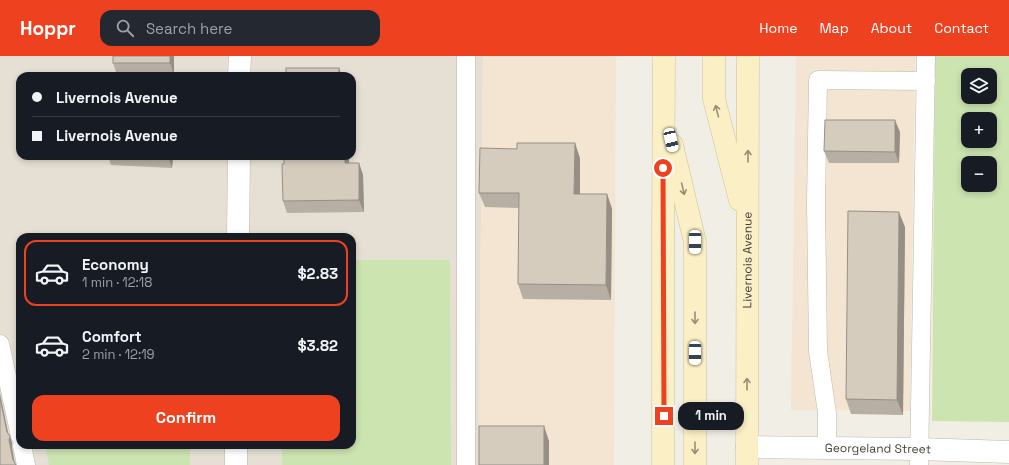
<!DOCTYPE html>
<html lang="en">
<head>
<meta charset="utf-8">
<style>
  :root { --surface:#171b24; --page:#242831; --text:#f1f3f6; --muted:#9ea1a6; --line:#363941; --accent:#ed4120 }
  body { margin:0; font-family:"Space Grotesk",sans-serif; background:var(--page); color:var(--text); height:100vh; display:flex; flex-direction:column; font-size:15px; white-space:nowrap }
  * { box-sizing:border-box; margin:0 }
  p { font-size:13px; color:var(--muted) }
  .icon { flex:none; width:22px; height:22px; fill:none; stroke:currentColor; stroke-width:2; stroke-linecap:round; stroke-linejoin:round }
  .map { position:relative; flex:1; overflow:hidden }
  .details { position:absolute; left:16px; top:177px; width:340px; height:216px; display:flex; flex-direction:column; background:var(--surface); border-radius:12px; box-shadow:0 2px 6px #0003 }
  .details>* { flex:none }
  .hud { position:absolute; left:16px; top:16px; width:340px; height:88px; border-radius:12px; box-shadow:0 2px 6px #0003; display:grid; align-content:center; height:88px; padding:0 16px; background:var(--surface) }
  .buttons { position:absolute; left:961px; top:12px; display:grid; gap:8px }
  .buttons a { display:grid; place-items:center; width:36px; height:36px; border-radius:8px; background:var(--surface); box-shadow:0 2px 6px #0003; font-size:20px }
  .end { position:absolute; width:18px; height:18px; margin:-9px; border:5px solid #ed4120; background:#fff; box-shadow:0 0 0 2px #fff }
  .from { border-radius:50% }
  .bubble { position:absolute; height:28px; border-radius:12px; background:var(--surface); box-shadow:0 2px 6px #0003; font-size:13px; font-weight:700; line-height:28px; text-align:center }
  .car { position:absolute; width:12px; height:24px; margin:-12px -6px; border-radius:5px; box-shadow:0 0 3px 1px #0007; background:linear-gradient(#fff 24%,#345 0 40%,#fff 0 76%,#345 0 86%,#fff 0) }
  .hud b { display:flex; align-items:center; gap:14px; height:38px; font-size:15px }
  .hud b+b { border-top:1px solid var(--line) }
  .hud i { width:10px; height:10px; background:var(--text) }
  ul { padding:7px 0 0; list-style:none }
  li { display:flex; align-items:center; gap:12px; height:66px; margin:0 8px 6px; padding:0 8px; border:2px solid transparent; border-radius:12px }
  li div { flex:1 }
  li b { display:block; font-size:15px }
  li em { font-style:normal; font-weight:700 }
  li.current { border-color:var(--accent) }
  li>.icon { width:36px; height:36px; stroke-width:1.5 }
  .action { display:flex; gap:8px; margin-top:auto; padding:8px 16px }
  .action a { flex:1; height:46px; border-radius:12px; background:var(--accent); color:#fff; font-size:16px; font-weight:700; line-height:46px; text-align:center }
  header { display:flex; align-items:center; gap:24px; box-sizing:border-box; height:56px; padding:0 20px; background:var(--accent); color:#fff }
  header strong { font-size:19px }
  nav { display:flex; gap:22px; margin-inline-start:auto; font-size:14px }
  .search { width:280px; height:36px; background:var(--page); display:flex; align-items:center; gap:10px; box-sizing:border-box; padding:0 14px; border-radius:12px; color:var(--muted); font-size:15px }
  .map>svg:first-child { display:block }
  .residential { fill:#e5e0d3; fill-rule:evenodd }
  .commercial { fill:#f3e5d1 }
  .green { fill:#cce4b0; fill-rule:evenodd }
  .lines { fill:none; stroke-linecap:round; stroke-linejoin:round }
  .lane-casing { stroke:#bfb8ab; stroke-width:19 }
  .street-casing { stroke:#bfb8ab; stroke-width:23 }
  .secondary-casing { stroke:#cfc197; stroke-width:23 }
  .lane { stroke:#fff; stroke-width:18 }
  .street { stroke:#fff; stroke-width:22 }
  .secondary { stroke:#fbefc5; stroke-width:22 }
  .wall { fill:#b7afa3 }
  .shaded-wall { fill:#958f85 }
  .building { fill:#d5ccbe; stroke:#958f85 }
  .oneway { stroke:#968e76 }
  .route { stroke:#ed4120; stroke-width:5 }
  .labels { text-anchor:middle; stroke-width:4; stroke-linejoin:round; paint-order:stroke }
  .street-label { font-size:12px; fill:#433e35; stroke:#fff }
</style>
</head>
<body>
<header>
<strong>Hoppr</strong>
<div class="search"><svg class="icon" aria-label="search" viewBox="0 0 24 24"><circle cx="10" cy="10" r="6"/><path d="M15 15l6 6"/></svg>Search here</div>
<nav><a>Home</a><a>Map</a><a>About</a><a>Contact</a></nav>
</header>
<div class="map">
<svg width="1009" height="409" viewBox="0 0 1009 409">
  <rect width="100%" height="100%" fill="#f1eee5"/>
  <path class="residential" d="M0 0H483L480 247 479 409H0ZM20 20H352V100H20ZM20 181H352V389H20Z"/>
  <g class="commercial">
    <polygon points="483,0 616,0 614,409 479,409 480,247"/>
    <polygon points="796,0 915,0 910,355 791,354"/>
  </g>
  <g class="green">
    <path d="M935 0H1009V366L932 365ZM968 19H990V41H968ZM968 63H990V85H968ZM968 107H990V129H968Z"/>
    <polygon points="352,204 450,204 451,409 282,409 282,389 352,389"/>
    <polygon points="45,389 190,389 190,409 49,409"/>
  </g>
  <g class="lines">
    <g class="lane-casing">
      <g id="lane">
        <polyline points="0,288 20,380"/>
        <polyline points="22,389 26,409"/>
        <polyline points="827,392 827,357 818,295 816,146 818,24 926,25"/>
        <polyline points="466,409 466,0"/>
        <polyline points="919,409 926,0"/>
      </g>
    </g>
    <g class="street-casing">
      <g id="street">
        <polyline points="239,20 240,0"/>
        <polyline points="238,181 239,100"/>
        <path id="s1" d="M747 391 919 393 1009 396"/>
        <polyline points="236,409 236,389"/>
      </g>
    </g>
    <g class="secondary-casing">
      <g id="secondary">
        <polyline points="714,0 714,43 740,144"/>
        <polyline points="672,89 695,186 695,409"/>
        <polyline points="663,409 663,184 664,0"/>
        <path id="s2" d="M747 409 748 0"/>
      </g>
    </g>
    <use href="#lane" class="lane"/>
    <use href="#street" class="street"/>
    <use href="#secondary" class="secondary"/>
  </g>
  <g class="wall">
    <polygon points="174,0 174,19 117,19 113,7"/>
    <polygon points="900,76 899,107 829,107 824,95"/>
    <polygon points="108,100 173,100 172,112 111,109"/>
    <polygon points="580,102 580,138 607,138 612,153 611,244 523,243 518,228 519,152 485,151 479,137"/>
    <polygon points="359,107 363,119 364,156 287,157 283,145 284,108"/>
    <polygon points="905,171 903,359 851,358 846,343"/>
  </g>
  <g class="shaded-wall">
    <polygon points="170,0 174,0 174,19 170,7"/>
    <polygon points="339,12 342,20 339,20"/>
    <polygon points="895,64 900,76 899,107 895,96"/>
    <polygon points="575,87 580,102 580,153 574,138"/>
    <polygon points="168,100 173,100 172,112"/>
    <polygon points="345,100 349,100 349,119 345,107"/>
    <polygon points="359,107 363,119 364,156 359,144"/>
    <polygon points="607,138 612,153 611,244 606,229"/>
    <polygon points="899,156 905,171 903,359 897,344"/>
    <polygon points="0,337 9,381 10,380 12,387 12,391 15,409 13,404 0,342"/>
    <polygon points="544,370 549,385 549,409 544,409"/>
  </g>
  <g class="building">
    <rect x="113" y="0" width="57" height="7"/>
    <rect x="286" y="12" width="53" height="8"/>
    <polygon points="825,64 895,64 895,96 824,95"/>
    <polygon points="517,87 575,87 574,138 607,138 606,229 518,228 519,137 479,137 480,92 517,93"/>
    <polygon points="284,100 345,100 345,107 359,107 359,144 283,145 282,108 284,108"/>
    <polygon points="848,155 899,156 897,344 846,343"/>
    <polygon points="0,342 7,376 10,380 9,384 13,404 16,409 0,409"/>
    <rect x="479" y="370" width="65" height="39"/>
  </g>
  <defs><path id="oneway-shaft" d="M-6 0H5M1.5-3L5.5 0L1.5 3" fill="none" stroke-width="1.6" stroke-linecap="round" stroke-linejoin="round"/></defs>
  <g class="oneway">
    <use href="#oneway-shaft" transform="translate(717 55) rotate(-104)"/>
    <use href="#oneway-shaft" transform="translate(748 100) rotate(-90)"/>
    <use href="#oneway-shaft" transform="translate(683 133) rotate(77)"/>
    <use href="#oneway-shaft" transform="translate(695 262) rotate(90)"/>
    <use href="#oneway-shaft" transform="translate(747 328) rotate(-90)"/>
    <use href="#oneway-shaft" transform="translate(695 392) rotate(90)"/>
  </g>
  <g class="lines">
    <polyline class="route" points="663,112 664,360"/>
  </g>
  <g class="labels">
    <g class="street-label">
      <text dy="4" stroke="none"><textPath href="#s2" startOffset="205">Livernois Avenue</textPath></text>
      <text dy="4" stroke="none"><textPath href="#s1" startOffset="131">Georgeland Street</textPath></text>
    </g>
  </g>
</svg>
<div class="buttons">
<a><svg class="icon" aria-label="layers" viewBox="0 0 24 24"><path d="M12 4l9 5-9 5-9-5zM3 14l9 5 9-5"/></svg></a>
<a>+</a>
<a>−</a>
</div>
<i class="end from" style="left:663px;top:112px"></i>
<i class="end" style="left:664px;top:360px"></i>
<div class="bubble" style="left:678px;top:346px;width:66px">1 min</div>
<i class="car" style="left:671px;top:84px;rotate:167deg"></i>
<i class="car" style="left:695px;top:186px;rotate:180deg"></i>
<i class="car" style="left:695px;top:297px;rotate:180deg"></i>
<div class="hud">
<b><i class="from"></i>Livernois Avenue</b>
<b><i></i>Livernois Avenue</b>
</div>
<section class="details">
<ul>
<li class="current"><svg class="icon" aria-label="car" viewBox="0 0 24 24"><path d="M5 17H2v-5l4-1 3-4h7l3 4 3 1v5h-3M9 17h6M6 11h13"/><circle cx="7" cy="17" r="2"/><circle cx="17" cy="17" r="2"/></svg><div><b>Economy</b><p>1 min · 12:18</p></div><em>$2.83</em></li>
<li><svg class="icon" aria-label="car" viewBox="0 0 24 24"><path d="M5 17H2v-5l4-1 3-4h7l3 4 3 1v5h-3M9 17h6M6 11h13"/><circle cx="7" cy="17" r="2"/><circle cx="17" cy="17" r="2"/></svg><div><b>Comfort</b><p>2 min · 12:19</p></div><em>$3.82</em></li>
</ul>
<div class="action"><a>Confirm</a></div>
</section>
</div>
</body>
</html>
